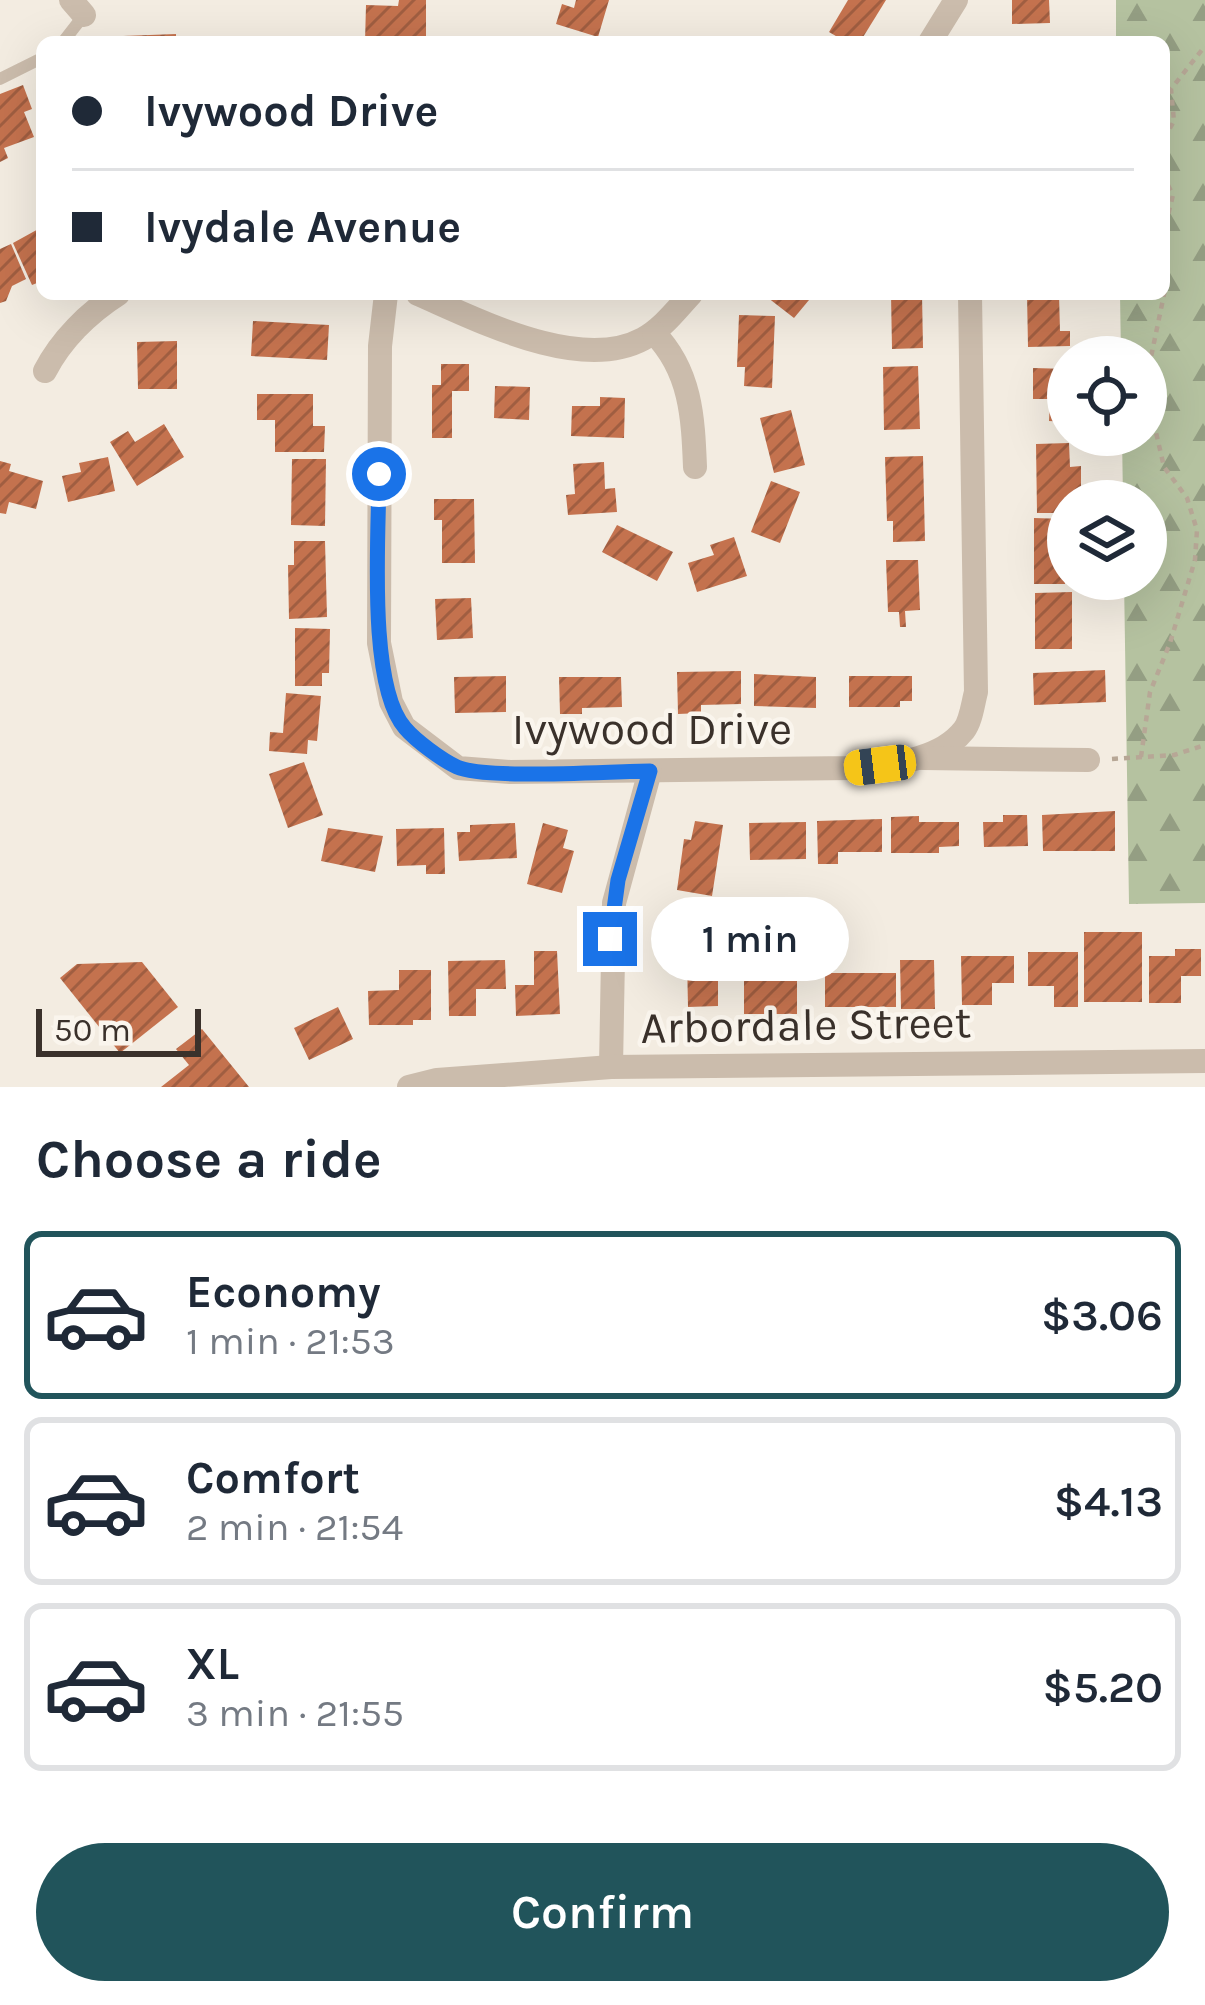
<!DOCTYPE html>
<html lang="en">
<head>
<meta charset="utf-8">
<style>
  :root { --surface:#fff; --page:#f2f2f3; --text:#1f2937; --muted:#747a83; --line:#e0e1e3; --accent:#21545b }
  body { margin:0; font-family:Karla,sans-serif; background:var(--page); color:var(--text); height:100vh; display:flex; flex-direction:column; font-size:45px; white-space:nowrap }
  * { box-sizing:border-box; margin:0 }
  p { font-size:39px; color:var(--muted) }
  .icon { flex:none; width:66px; height:66px; fill:none; stroke:currentColor; stroke-width:2; stroke-linecap:round; stroke-linejoin:round }
  .map { position:relative; height:1087px; overflow:hidden }
  .drawer { display:flex; flex-direction:column; background:var(--surface); flex:1 }
  .drawer>* { flex:none }
  .hud { position:absolute; left:36px; top:36px; width:1134px; height:264px; border-radius:18px; box-shadow:0 12px 48px #0002; display:grid; align-content:center; height:264px; padding:0 36px; background:var(--surface) }
  .fabs { position:absolute; left:1047px; top:336px; display:grid; gap:24px }
  .fabs a { display:grid; place-items:center; width:120px; height:120px; border-radius:50%; background:var(--surface); box-shadow:0 12px 48px #0002; font-size:60px }
  .scale { position:absolute; left:36px; bottom:30px; width:165px; box-sizing:border-box; padding-left:12px; border:6px solid #3a312b; border-top:0; font-size:33px; line-height:42px; white-space:nowrap; color:#3a312b; -webkit-text-stroke:9px #faf5ed; paint-order:stroke }
  .end { position:absolute; width:54px; height:54px; margin:-27px; border:15px solid #1a73e8; background:#fff; box-shadow:0 0 0 6px #fff }
  .from { border-radius:50% }
  .bubble { position:absolute; height:84px; border-radius:42px; background:var(--surface); box-shadow:0 12px 48px #0002; font-size:39px; font-weight:600; line-height:84px; text-align:center }
  .car { position:absolute; width:36px; height:72px; margin:-36px -18px; border-radius:15px; box-shadow:0 0 9px 3px #0007; background:linear-gradient(#f5c518 24%,#345 0 40%,#f5c518 0 76%,#345 0 86%,#f5c518 0) }
  .hud b { display:flex; align-items:center; gap:42px; height:114px; font-size:45px }
  .hud b+b { border-top:3px solid var(--line) }
  .hud i { width:30px; height:30px; background:var(--text) }
  ul { padding:0; list-style:none }
  li { display:flex; align-items:center; gap:36px; height:168px; margin:0 24px 18px; padding:0 12px; border:6px solid var(--line); border-radius:18px }
  li div { flex:1 }
  li b { display:block; font-size:45px }
  li em { font-style:normal; font-weight:600 }
  li.on { border-color:var(--accent) }
  li>.icon { width:108px; height:108px; stroke-width:1.5 }
  h2 { padding:0 36px; font-size:54px; line-height:144px }
  .action { display:flex; gap:24px; margin-top:auto; padding:24px 36px }
  .action a { flex:1; height:138px; border-radius:72px; background:var(--accent); color:#fff; font-size:48px; font-weight:600; line-height:138px; text-align:center }
  .map>svg:first-child { display:block }
  .forest { fill:url(#forest-firs) }
  .building { fill:url(#building-hatch) }
  .lines { fill:none; stroke-linecap:round; stroke-linejoin:round }
  .path { stroke:#b7a796; stroke-width:4.5; stroke-dasharray:6 6; stroke-linecap:butt }
  .service { stroke:#cbbcac; stroke-width:12 }
  .minor { stroke:#cbbcac; stroke-width:24 }
  .route { stroke:#1a73e8; stroke-width:15 }
  .labels { text-anchor:middle; stroke-width:9; stroke-linejoin:round; paint-order:stroke }
  .street-label { font-size:45px; fill:#3a312b; stroke:#faf5ed }
</style>
</head>
<body>
<div class="map">
<svg width="1205" height="1087" viewBox="0 0 1205 1087">
  <defs>
    <pattern id="forest-firs" width="22" height="20" patternUnits="userSpaceOnUse" patternTransform="scale(3)"><rect width="22" height="20" fill="#b5c2a0"/><path d="M5 1l3.5 6h-7zM16 11l3.5 6h-7z" fill="#949e83"/></pattern>
    <pattern id="building-hatch" width="6" height="6" patternUnits="userSpaceOnUse" patternTransform="scale(3)"><rect width="6" height="6" fill="#c4724e"/><path d="M-1 1l2-2M0 6l6-6M5 7l2-2" fill="none" stroke="#a05e41"/></pattern>
  </defs>
  <rect width="100%" height="100%" fill="#f3ece1"/>
  <polygon class="forest" points="1116,0 1205,0 1205,903 1129,904 1124,579 1146,579 1146,501 1123,501 1122,435 1146,435 1146,357 1121,357 1120,294 1164,294 1164,42 1116,42"/>
  <g class="building">
    <polygon points="399,0 426,0 426,42 365,42 366,5 398,6"/>
    <polygon points="576,0 609,0 598,37 556,24 562,4 574,8"/>
    <polygon points="848,0 886,0 860,42 846,42 829,32"/>
    <polygon points="1012,0 1049,0 1050,23 1012,24"/>
    <polygon points="176,34 176,42 123,42 123,36"/>
    <polygon points="23,85 32,109 24,112 34,137 4,148 8,158 0,162 0,94"/>
    <polygon points="42,227 42,281 32,285 13,243"/>
    <polygon points="11,244 26,279 12,286 6,301 0,303 0,249"/>
    <polygon points="763,294 801,294 809,300 794,318"/>
    <polygon points="891,294 922,294 923,348 892,349"/>
    <polygon points="1027,294 1059,294 1060,331 1070,331 1070,346 1028,347"/>
    <polygon points="739,315 775,316 772,388 744,386 745,367 737,367"/>
    <polygon points="253,321 329,325 327,360 251,356"/>
    <polygon points="177,341 177,389 138,389 137,342"/>
    <polygon points="441,364 469,364 469,391 452,391 452,438 432,438 432,385 441,385"/>
    <polygon points="918,366 920,429 884,430 883,367"/>
    <polygon points="1033,368 1068,369 1068,422 1049,421 1050,399 1033,399"/>
    <polygon points="495,386 530,387 529,420 494,418"/>
    <polygon points="257,394 313,394 313,426 325,426 324,452 275,452 275,420 257,420"/>
    <polygon points="600,397 625,398 624,438 571,436 572,406 600,406"/>
    <polygon points="791,410 805,465 774,473 760,418"/>
    <polygon points="164,424 184,457 137,486 110,442 128,431 135,442"/>
    <polygon points="1069,443 1070,467 1081,466 1081,493 1072,493 1068,513 1037,513 1036,444"/>
    <polygon points="923,456 925,541 893,542 893,521 887,521 885,457"/>
    <polygon points="108,457 115,491 68,502 62,476 81,472 79,463"/>
    <polygon points="292,459 326,459 325,526 291,525"/>
    <polygon points="0,461 11,464 9,471 43,481 36,509 9,502 6,514 0,513"/>
    <polygon points="604,462 605,489 615,488 617,512 568,515 566,495 575,494 573,464"/>
    <polygon points="771,481 800,492 780,543 751,532"/>
    <polygon points="434,499 474,499 475,563 442,563 442,520 434,520"/>
    <polygon points="1034,518 1066,519 1065,584 1034,584"/>
    <polygon points="617,525 673,552 657,581 602,552"/>
    <polygon points="734,537 747,576 697,592 688,563 714,555 710,545"/>
    <polygon points="294,541 325,541 327,617 289,619 288,565 294,565"/>
    <polygon points="886,560 918,560 920,610 905,611 906,627 900,627 899,612 888,612"/>
    <polygon points="1072,592 1072,649 1035,649 1035,593"/>
    <polygon points="471,598 473,638 437,640 435,599"/>
    <polygon points="295,628 330,629 329,673 322,673 322,686 295,686"/>
    <polygon points="1105,670 1106,702 1034,705 1033,673"/>
    <polygon points="741,671 741,704 701,705 701,713 678,714 677,672"/>
    <polygon points="754,674 816,677 816,708 754,706"/>
    <polygon points="506,676 506,712 455,713 454,677"/>
    <polygon points="849,676 912,676 912,701 900,701 900,707 849,707"/>
    <polygon points="559,677 621,677 622,707 582,708 582,714 560,714"/>
    <polygon points="286,693 321,696 317,741 308,740 307,754 269,751 270,732 283,733"/>
    <polygon points="304,762 323,815 288,828 269,774"/>
    <polygon points="1115,811 1115,851 1043,851 1042,815"/>
    <polygon points="1003,815 1027,815 1028,846 984,847 983,822 1003,822"/>
    <polygon points="919,816 919,822 959,822 959,846 939,847 939,853 891,853 891,817"/>
    <polygon points="882,819 882,852 838,852 838,864 818,864 817,821"/>
    <polygon points="695,821 723,825 712,896 677,890 684,839 691,840"/>
    <polygon points="806,822 806,859 750,860 749,823"/>
    <polygon points="515,823 517,858 459,861 457,832 470,832 470,825"/>
    <polygon points="543,823 568,830 563,848 574,851 562,893 527,884"/>
    <polygon points="328,828 383,836 375,872 321,861"/>
    <polygon points="444,828 445,874 426,874 426,865 397,866 396,829"/>
    <rect x="1084" y="932" width="58" height="70"/>
    <polygon points="1175,949 1201,949 1201,976 1181,976 1181,1003 1149,1003 1149,956 1175,956"/>
    <polygon points="534,951 557,951 560,1014 516,1016 515,985 534,985"/>
    <polygon points="1028,952 1078,952 1078,1007 1054,1007 1054,986 1028,986"/>
    <polygon points="961,956 1014,956 1014,983 992,983 992,1005 962,1005"/>
    <polygon points="718,957 718,1006 688,1007 687,958"/>
    <polygon points="505,960 506,989 476,989 476,1016 449,1016 448,961"/>
    <polygon points="900,960 934,960 935,1009 901,1009"/>
    <polygon points="142,962 178,1007 120,1053 60,978 77,964"/>
    <polygon points="399,970 431,970 431,1020 413,1020 413,1025 369,1025 368,991 399,990"/>
    <rect x="825" y="973" width="71" height="34"/>
    <rect x="744" y="976" width="53" height="38"/>
    <polygon points="338,1007 353,1039 309,1060 294,1028"/>
    <polygon points="202,1029 249,1087 161,1087 189,1065 176,1049"/>
  </g>
  <g class="lines">
    <g class="path">
      <polyline points="1164,139 1174,121 1171,89 1205,46"/>
      <polyline points="1141,757 1150,692 1170,643 1195,560 1197,530 1187,498 1164,467 1155,428 1151,357 1166,285 1166,223 1173,195 1164,177"/>
      <polyline points="1112,759 1174,755 1205,745"/>
    </g>
    <g class="service">
      <polyline points="63,42 84,15"/>
      <polyline points="0,79 42,58"/>
    </g>
    <g class="minor">
      <polyline points="71,0 84,15"/>
      <polyline points="930,42 956,0"/>
      <path d="M386 294 380 346 379 643 391 702 404 727 458 768 510 772 853 768C890 764 939 762 964 730 971 721 973 703 976 692L970 294"/>
      <path d="M418 294C478 320 580 373 643 339 662 329 677 309 691 294"/>
      <path d="M654 333C691 371 693 417 695 467"/>
      <path d="M45 371C61 340 88 313 118 294"/>
      <polyline points="923,758 1088,760"/>
      <polyline points="611,1067 614,903 650,771"/>
      <polyline points="409,1087 437,1080 611,1067 1205,1061"/>
    </g>
  </g>
  <g class="lines">
    <path class="route" d="M379 474C379 532 367 685 405 728 416 741 442 760 457 767 486 780 611 771 650 771L618 880 610 939"/>
  </g>
  <g class="labels">
    <g class="street-label">
      <text x="652" y="744">Ivywood Drive</text>
      <text transform="translate(806 1024) rotate(-1)" y="16">Arbordale Street</text>
    </g>
  </g>
</svg>
<div class="fabs">
<a><svg class="icon" aria-label="locate" viewBox="0 0 24 24"><circle cx="12" cy="12" r="6"/><path d="M12 2v4M12 18v4M2 12h4M18 12h4"/></svg></a>
<a><svg class="icon" aria-label="layers" viewBox="0 0 24 24"><path d="M12 4l9 5-9 5-9-5zM3 14l9 5 9-5"/></svg></a>
</div>
<div class="scale">50 m</div>
<i class="end from" style="left:379px;top:474px"></i>
<i class="end" style="left:610px;top:939px"></i>
<div class="bubble" style="left:651px;top:897px;width:198px">1 min</div>
<i class="car" style="left:880px;top:765px;rotate:263deg"></i>
<div class="hud">
<b><i class="from"></i>Ivywood Drive</b>
<b><i></i>Ivydale Avenue</b>
</div>
</div>
<section class="drawer">
<h2>Choose a ride</h2>
<ul>
<li class="on"><svg class="icon" aria-label="car" viewBox="0 0 24 24"><path d="M5 17H2v-5l4-1 3-4h7l3 4 3 1v5h-3M9 17h6M6 11h13"/><circle cx="7" cy="17" r="2"/><circle cx="17" cy="17" r="2"/></svg><div><b>Economy</b><p>1 min · 21:53</p></div><em>$3.06</em></li>
<li><svg class="icon" aria-label="car" viewBox="0 0 24 24"><path d="M5 17H2v-5l4-1 3-4h7l3 4 3 1v5h-3M9 17h6M6 11h13"/><circle cx="7" cy="17" r="2"/><circle cx="17" cy="17" r="2"/></svg><div><b>Comfort</b><p>2 min · 21:54</p></div><em>$4.13</em></li>
<li><svg class="icon" aria-label="car" viewBox="0 0 24 24"><path d="M5 17H2v-5l4-1 3-4h7l3 4 3 1v5h-3M9 17h6M6 11h13"/><circle cx="7" cy="17" r="2"/><circle cx="17" cy="17" r="2"/></svg><div><b>XL</b><p>3 min · 21:55</p></div><em>$5.20</em></li>
</ul>
<div class="action"><a>Confirm</a></div>
</section>
</body>
</html>
